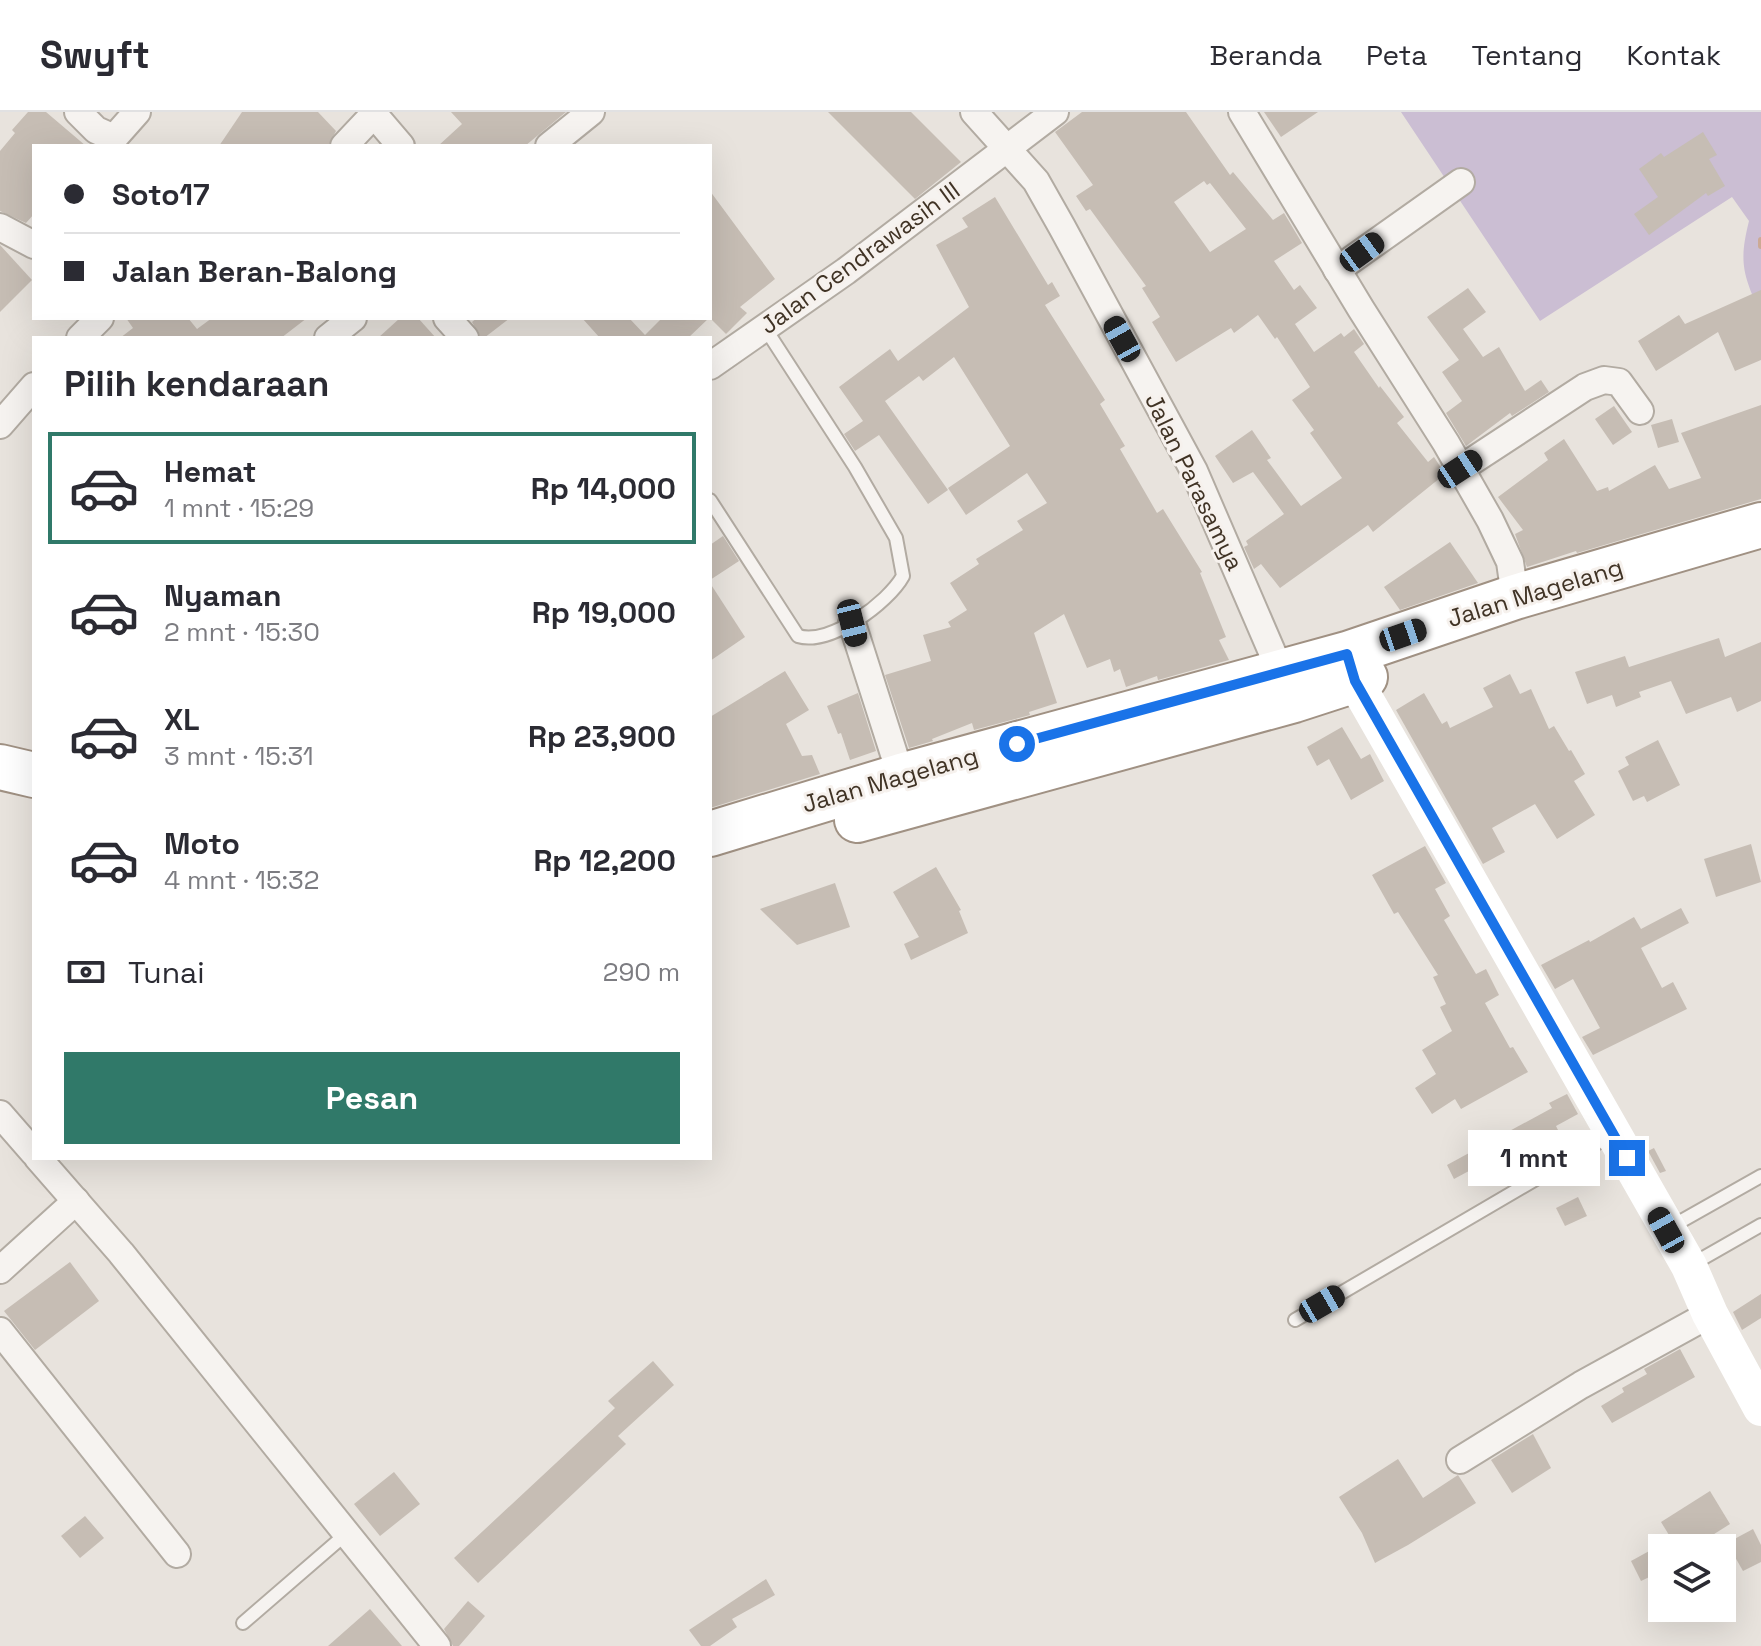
<!DOCTYPE html>
<html lang="id">
<head>
<meta charset="utf-8">
<style>
  :root { --surface:#fff; --page:#f2f2f3; --text:#2b2b33; --muted:#7c7c81; --line:#e1e1e2; --accent:#307969 }
  body { margin:0; font-family:"Space Grotesk",sans-serif; background:var(--page); color:var(--text); height:100vh; display:flex; flex-direction:column; font-size:30px; white-space:nowrap }
  * { box-sizing:border-box; margin:0 }
  p { font-size:26px; color:var(--muted) }
  .icon { flex:none; width:44px; height:44px; fill:none; stroke:currentColor; stroke-width:2; stroke-linecap:round; stroke-linejoin:round }
  .map { position:relative; flex:1; overflow:hidden }
  .details { position:absolute; left:32px; top:224px; width:680px; height:824px; display:flex; flex-direction:column; background:var(--surface); border-radius:0px; box-shadow:0 8px 32px #0002 }
  .details>* { flex:none }
  .guide { position:absolute; left:32px; top:32px; width:680px; height:176px; border-radius:0px; box-shadow:0 8px 32px #0002; display:grid; align-content:center; height:176px; padding:0 32px; background:var(--surface) }
  .buttons { position:absolute; left:1648px; top:1422px; display:grid; gap:16px }
  .buttons a { display:grid; place-items:center; width:88px; height:88px; border-radius:0px; background:var(--surface); box-shadow:0 8px 32px #0002; font-size:40px }
  .end { position:absolute; width:36px; height:36px; margin:-18px; border:10px solid #1a73e8; background:#fff; box-shadow:0 0 0 4px #fff }
  .from { border-radius:50% }
  .bubble { position:absolute; height:56px; border-radius:0px; background:var(--surface); box-shadow:0 8px 32px #0002; font-size:26px; font-weight:700; line-height:56px; text-align:center }
  .car { position:absolute; width:24px; height:48px; margin:-24px -12px; border-radius:10px; box-shadow:0 0 6px 2px #0007; background:linear-gradient(#222 24%,#8ab4d8 0 40%,#222 0 76%,#8ab4d8 0 86%,#222 0) }
  .guide b { display:flex; align-items:center; gap:28px; height:76px; font-size:30px }
  .guide b+b { border-top:2px solid var(--line) }
  .guide i { width:20px; height:20px; background:var(--text) }
  ul { padding:0; list-style:none }
  li { display:flex; align-items:center; gap:24px; height:112px; margin:0 16px 12px; padding:0 16px; border:4px solid transparent; border-radius:0px }
  li div { flex:1 }
  li b { display:block; font-size:30px }
  li em { font-style:normal; font-weight:700 }
  li.active { border-color:var(--accent) }
  li>.icon { width:72px; height:72px; stroke-width:1.5 }
  h2 { padding:0 32px; font-size:36px; line-height:96px }
  .pay { display:flex; align-items:center; gap:20px; height:88px; padding:0 32px; font-size:30px }
  .pay p { margin-inline-start:auto }
  .button { display:flex; gap:16px; margin-top:auto; padding:16px 32px }
  .button a { flex:1; height:92px; border-radius:0px; background:var(--accent); color:#fff; font-size:32px; font-weight:700; line-height:92px; text-align:center }
  header { display:flex; align-items:center; gap:48px; box-sizing:border-box; height:112px; padding:0 40px; background:var(--surface); border-bottom:2px solid var(--line) }
  header strong { font-size:38px }
  nav { display:flex; gap:44px; margin-inline-start:auto; font-size:28px }
  .map>svg:first-child { display:block }
  .green { fill:#cbbed3 }
  .lines { fill:none; stroke-linecap:round; stroke-linejoin:round }
  .stream { stroke:#ccaa95; stroke-width:6 }
  .building { fill:#c6bdb4; fill-rule:evenodd }
  .service-casing { stroke:#b2aba2; stroke-width:16 }
  .minor-casing { stroke:#b2aba2; stroke-width:30 }
  .trunk-casing { stroke:#a09183; stroke-width:48 }
  .service { stroke:#f6f3f0; stroke-width:12 }
  .minor { stroke:#f6f3f0; stroke-width:26 }
  .secondary { stroke:#fff; stroke-width:36 }
  .trunk { stroke:#fff; stroke-width:44 }
  .route { stroke:#1a73e8; stroke-width:10 }
  .labels { text-anchor:middle; stroke-width:6; stroke-linejoin:round; paint-order:stroke }
  .street-label { font-size:24px; fill:#403325; stroke:#f6f1ed }
</style>
</head>
<body>
<header>
<strong>Swyft</strong>
<nav><a>Beranda</a><a>Peta</a><a>Tentang</a><a>Kontak</a></nav>
</header>
<div class="map">
<svg width="1761" height="1534" viewBox="0 0 1761 1534">
  <rect width="100%" height="100%" fill="#e8e3dd"/>
  <path class="green" d="M1401 0H1761V204C1744 163 1738 153 1749 109L1732 85 1540 209Z"/>
  <g class="lines">
    <polyline class="stream" points="1761,128 1761,134"/>
  </g>
  <g class="building">
    <polygon points="28,0 46,0 86,34 34,34 34,102 26,111 0,99 0,39 15,21 12,18"/>
    <polygon points="242,0 318,0 336,19 328,34 219,34"/>
    <polygon points="451,0 566,0 525,34 438,34 462,12"/>
    <polygon points="828,0 911,0 961,50 915,87"/>
    <path d="M1082 0H1186L1230 63 1233 60 1273 108 1284 101 1302 131 1274 149 1294 178 1300 173 1317 196 1295 212 1314 240 1341 221 1344 225 1354 217 1364 232 1354 240 1379 276 1380 274 1404 305 1397 311 1428 350 1434 345 1445 362 1373 420 1368 413 1280 476 1261 452 1254 457 1244 435 1248 433 1246 429 1284 402 1253 360 1233 371 1215 344 1252 318 1271 346 1267 348 1301 394 1342 366 1310 321 1314 318 1292 288 1310 275 1277 225 1275 227 1258 203 1234 221 1231 216 1176 250 1152 210 1160 205 1142 176 1146 174 1090 97 1086 99 1076 84 1093 73 1055 20ZM1204 69 1207 73 1210 71 1246 117 1210 140 1174 90Z"/>
    <polygon points="1264,0 1318,0 1281,25"/>
    <polygon points="1703,20 1717,43 1709,47 1725,74 1708,84 1706,81 1649,123 1634,102 1658,85 1639,57 1661,41 1664,45"/>
    <polygon points="710,79 775,167 740,195 747,201 726,222 710,206"/>
    <polygon points="995,85 1048,173 1052,170 1060,184 1045,193 1105,288 1100,292 1125,334 1120,337 1157,401 1163,397 1202,460 1200,461 1226,525 1219,528 1229,548 1158,568 1157,564 1126,575 1120,557 1114,560 1110,547 1087,556 1064,502 1034,521 1057,591 1029,600 1030,603 974,618 972,611 932,627 933,629 909,636 885,563 931,549 923,523 951,515 948,510 967,498 950,471 979,452 976,447 1023,418 1017,409 1047,391 1027,361 966,403 948,376 1010,334 954,245 923,269 919,264 885,289 948,378 928,392 879,323 855,339 844,322 863,309 839,275 890,237 898,249 969,195 936,133 968,115 962,106"/>
    <polygon points="0,133 32,168 0,200"/>
    <polygon points="1468,176 1486,200 1463,217 1483,245 1499,235 1525,279 1541,268 1549,280 1512,304 1510,301 1466,334 1446,301 1462,289 1442,260 1459,248 1427,205"/>
    <polygon points="1761,178 1761,248 1735,259 1718,220 1656,259 1638,229 1679,203 1685,212"/>
    <polygon points="126,206 188,206 197,217 212,206 307,206 281,226 120,226 133,216"/>
    <polygon points="400,206 418,206 436,226 378,226"/>
    <polygon points="477,206 510,206 484,226 481,226 472,210"/>
    <polygon points="582,206 629,206 645,223 662,206 709,206 688,226 600,226"/>
    <polygon points="1761,293 1761,387 1577,441 1576,439 1527,455 1515,422 1523,418 1498,385 1548,348 1544,341 1564,327 1597,379 1608,375 1609,379 1655,353 1669,377 1701,366 1681,321"/>
    <polygon points="1614,294 1632,320 1613,333 1595,307"/>
    <polygon points="1672,307 1679,330 1658,336 1651,313"/>
    <polygon points="723,424 739,449 710,468 710,433"/>
    <polygon points="1450,430 1478,471 1400,498 1384,475"/>
    <polygon points="710,471 745,525 710,549"/>
    <polygon points="1719,526 1725,545 1761,530 1761,589 1737,600 1731,585 1686,602 1671,569 1639,580 1641,585 1616,595 1612,583 1587,592 1575,560 1625,544 1629,555"/>
    <polygon points="785,559 809,598 786,612 802,644 812,643 820,662 710,696 710,605"/>
    <polygon points="1510,562 1520,582 1531,577 1549,617 1554,614 1569,639 1571,638 1585,662 1574,669 1595,703 1557,727 1535,692 1492,716 1505,740 1483,752 1396,598 1424,581 1442,612 1447,609 1450,616 1493,595 1483,576"/>
    <polygon points="858,581 876,639 850,648 841,621 838,622 827,594"/>
    <polygon points="1342,615 1361,647 1370,642 1384,669 1351,688 1329,647 1317,654 1307,635"/>
    <polygon points="1658,628 1680,673 1647,690 1644,684 1633,689 1618,659 1629,653 1625,645"/>
    <polygon points="1751,732 1761,770 1716,785 1704,747"/>
    <polygon points="1425,734 1446,771 1435,777 1450,804 1444,808 1476,862 1486,857 1499,883 1485,891 1510,936 1513,935 1528,960 1461,997 1455,987 1432,1002 1415,976 1436,962 1422,938 1452,919 1440,895 1446,892 1433,865 1438,863 1398,800 1394,802 1372,763"/>
    <polygon points="936,755 961,798 959,799 968,821 911,848 904,832 919,825 893,780"/>
    <polygon points="835,771 850,815 797,833 760,797"/>
    <polygon points="1681,796 1689,811 1641,836 1662,876 1673,870 1687,897 1593,943 1582,925 1600,916 1573,867 1555,877 1541,853 1589,828 1590,830 1634,805 1641,817"/>
    <polygon points="1567,982 1578,1002 1556,1014 1562,1026 1522,1048 1490,1068 1480,1053 1454,1067 1447,1053 1552,996 1549,991"/>
    <polygon points="1654,1036 1666,1059 1660,1061 1648,1039"/>
    <polygon points="1578,1085 1587,1104 1565,1114 1556,1096"/>
    <polygon points="70,1150 99,1189 35,1238 4,1199"/>
    <polygon points="1761,1182 1761,1206 1742,1218 1733,1200"/>
    <polygon points="1680,1237 1695,1265 1612,1311 1601,1294 1624,1280 1622,1276 1647,1262 1644,1257"/>
    <polygon points="653,1249 674,1273 618,1324 626,1332 478,1471 454,1446 615,1296 608,1289"/>
    <polygon points="1533,1322 1551,1356 1512,1381 1491,1348"/>
    <polygon points="1398,1347 1423,1386 1458,1363 1476,1391 1408,1433 1375,1451 1362,1421 1339,1385"/>
    <polygon points="394,1360 420,1392 380,1424 354,1392"/>
    <polygon points="1710,1379 1730,1412 1692,1436 1677,1436 1661,1410"/>
    <polygon points="85,1404 104,1426 80,1446 61,1424"/>
    <polygon points="1753,1417 1761,1433 1761,1450 1743,1459 1727,1431"/>
    <polygon points="1662,1432 1662,1459 1641,1469 1631,1449"/>
    <polygon points="766,1467 775,1483 732,1507 737,1515 710,1534 701,1534 689,1518"/>
    <polygon points="468,1489 485,1504 459,1534 453,1534 444,1517"/>
    <polygon points="370,1497 402,1534 328,1534"/>
  </g>
  <g class="lines">
    <g class="service-casing">
      <g id="service">
        <path d="M710 388 798 524C830 534 888 491 903 464L896 426 855 355 765 216"/>
        <polyline points="1669,1116 1761,1064"/>
        <polyline points="1691,1153 1761,1113"/>
        <polyline points="1295,1208 1611,1023"/>
        <polyline points="243,1511 346,1422"/>
      </g>
    </g>
    <g class="minor-casing">
      <g id="minor">
        <polyline points="78,0 96,18 114,26 137,0"/>
        <polyline points="372,0 401,34"/>
        <polyline points="974,0 1036,69 1062,115 1194,359 1285,570"/>
        <polyline points="1242,0 1361,197 1446,331 1490,408 1510,450 1515,485"/>
        <polyline points="344,34 376,0"/>
        <polyline points="549,34 591,0"/>
        <polyline points="0,115 34,133"/>
        <polyline points="1337,158 1461,70"/>
        <polyline points="447,206 465,226"/>
        <polyline points="80,226 100,206"/>
        <polyline points="328,226 353,206"/>
        <polyline points="710,254 846,159 1055,0"/>
        <polyline points="0,313 34,274"/>
        <polyline points="1460,357 1585,275 1604,268 1619,270 1640,299"/>
        <polyline points="852,511 901,664"/>
        <polyline points="0,1002 34,1041"/>
        <polyline points="38,1046 121,1141 437,1534"/>
        <polyline points="0,1158 76,1089"/>
        <polyline points="0,1219 177,1442"/>
        <polyline points="1460,1348 1581,1273 1710,1202"/>
      </g>
    </g>
    <g class="trunk-casing">
      <g id="trunk">
        <polyline points="0,655 34,663"/>
        <polyline points="857,708 1294,588 1365,565"/>
        <polyline points="710,722 901,664 1347,542 1515,485 1761,413"/>
      </g>
    </g>
    <use href="#service" class="service"/>
    <use href="#minor" class="minor"/>
    <polyline class="secondary" points="1348,545 1355,569 1689,1154 1710,1202 1761,1296"/>
    <use href="#trunk" class="trunk"/>
  </g>
  <g class="lines">
    <polyline class="route" points="1017,632 1347,542 1355,569 1627,1046"/>
  </g>
  <g class="labels">
    <g class="street-label">
      <text transform="translate(860 146) rotate(-36)" y="8">Jalan Cendrawasih III</text>
      <text transform="translate(1194 370) rotate(64)" y="8">Jalan Parasamya</text>
      <text transform="translate(1535 481) rotate(-17)" y="8">Jalan Magelang</text>
      <text transform="translate(890 668) rotate(-16)" y="8">Jalan Magelang</text>
    </g>
  </g>
</svg>
<div class="buttons">
<a><svg class="icon" aria-label="layers" viewBox="0 0 24 24"><path d="M12 4l9 5-9 5-9-5zM3 14l9 5 9-5"/></svg></a>
</div>
<i class="end from" style="left:1017px;top:632px"></i>
<i class="end" style="left:1627px;top:1046px"></i>
<div class="bubble" style="left:1468px;top:1018px;width:132px">1 mnt</div>
<i class="car" style="left:1362px;top:140px;rotate:54deg"></i>
<i class="car" style="left:1122px;top:227px;rotate:331deg"></i>
<i class="car" style="left:1460px;top:357px;rotate:57deg"></i>
<i class="car" style="left:852px;top:511px;rotate:166deg"></i>
<i class="car" style="left:1403px;top:523px;rotate:71deg"></i>
<i class="car" style="left:1666px;top:1118px;rotate:331deg"></i>
<i class="car" style="left:1322px;top:1192px;rotate:60deg"></i>
<div class="guide">
<b><i class="from"></i>Soto17</b>
<b><i></i>Jalan Beran-Balong</b>
</div>
<section class="details">
<h2>Pilih kendaraan</h2>
<ul>
<li class="active"><svg class="icon" aria-label="car" viewBox="0 0 24 24"><path d="M5 17H2v-5l4-1 3-4h7l3 4 3 1v5h-3M9 17h6M6 11h13"/><circle cx="7" cy="17" r="2"/><circle cx="17" cy="17" r="2"/></svg><div><b>Hemat</b><p>1 mnt · 15:29</p></div><em>Rp 14,000</em></li>
<li><svg class="icon" aria-label="car" viewBox="0 0 24 24"><path d="M5 17H2v-5l4-1 3-4h7l3 4 3 1v5h-3M9 17h6M6 11h13"/><circle cx="7" cy="17" r="2"/><circle cx="17" cy="17" r="2"/></svg><div><b>Nyaman</b><p>2 mnt · 15:30</p></div><em>Rp 19,000</em></li>
<li><svg class="icon" aria-label="car" viewBox="0 0 24 24"><path d="M5 17H2v-5l4-1 3-4h7l3 4 3 1v5h-3M9 17h6M6 11h13"/><circle cx="7" cy="17" r="2"/><circle cx="17" cy="17" r="2"/></svg><div><b>XL</b><p>3 mnt · 15:31</p></div><em>Rp 23,900</em></li>
<li><svg class="icon" aria-label="car" viewBox="0 0 24 24"><path d="M5 17H2v-5l4-1 3-4h7l3 4 3 1v5h-3M9 17h6M6 11h13"/><circle cx="7" cy="17" r="2"/><circle cx="17" cy="17" r="2"/></svg><div><b>Moto</b><p>4 mnt · 15:32</p></div><em>Rp 12,200</em></li>
</ul>
<div class="pay"><svg class="icon" aria-label="cash" viewBox="0 0 24 24"><path d="M3 7h18v10H3z"/><circle cx="12" cy="12" r="2"/></svg>Tunai<p>290 m</p></div>
<div class="button"><a>Pesan</a></div>
</section>
</div>
</body>
</html>
